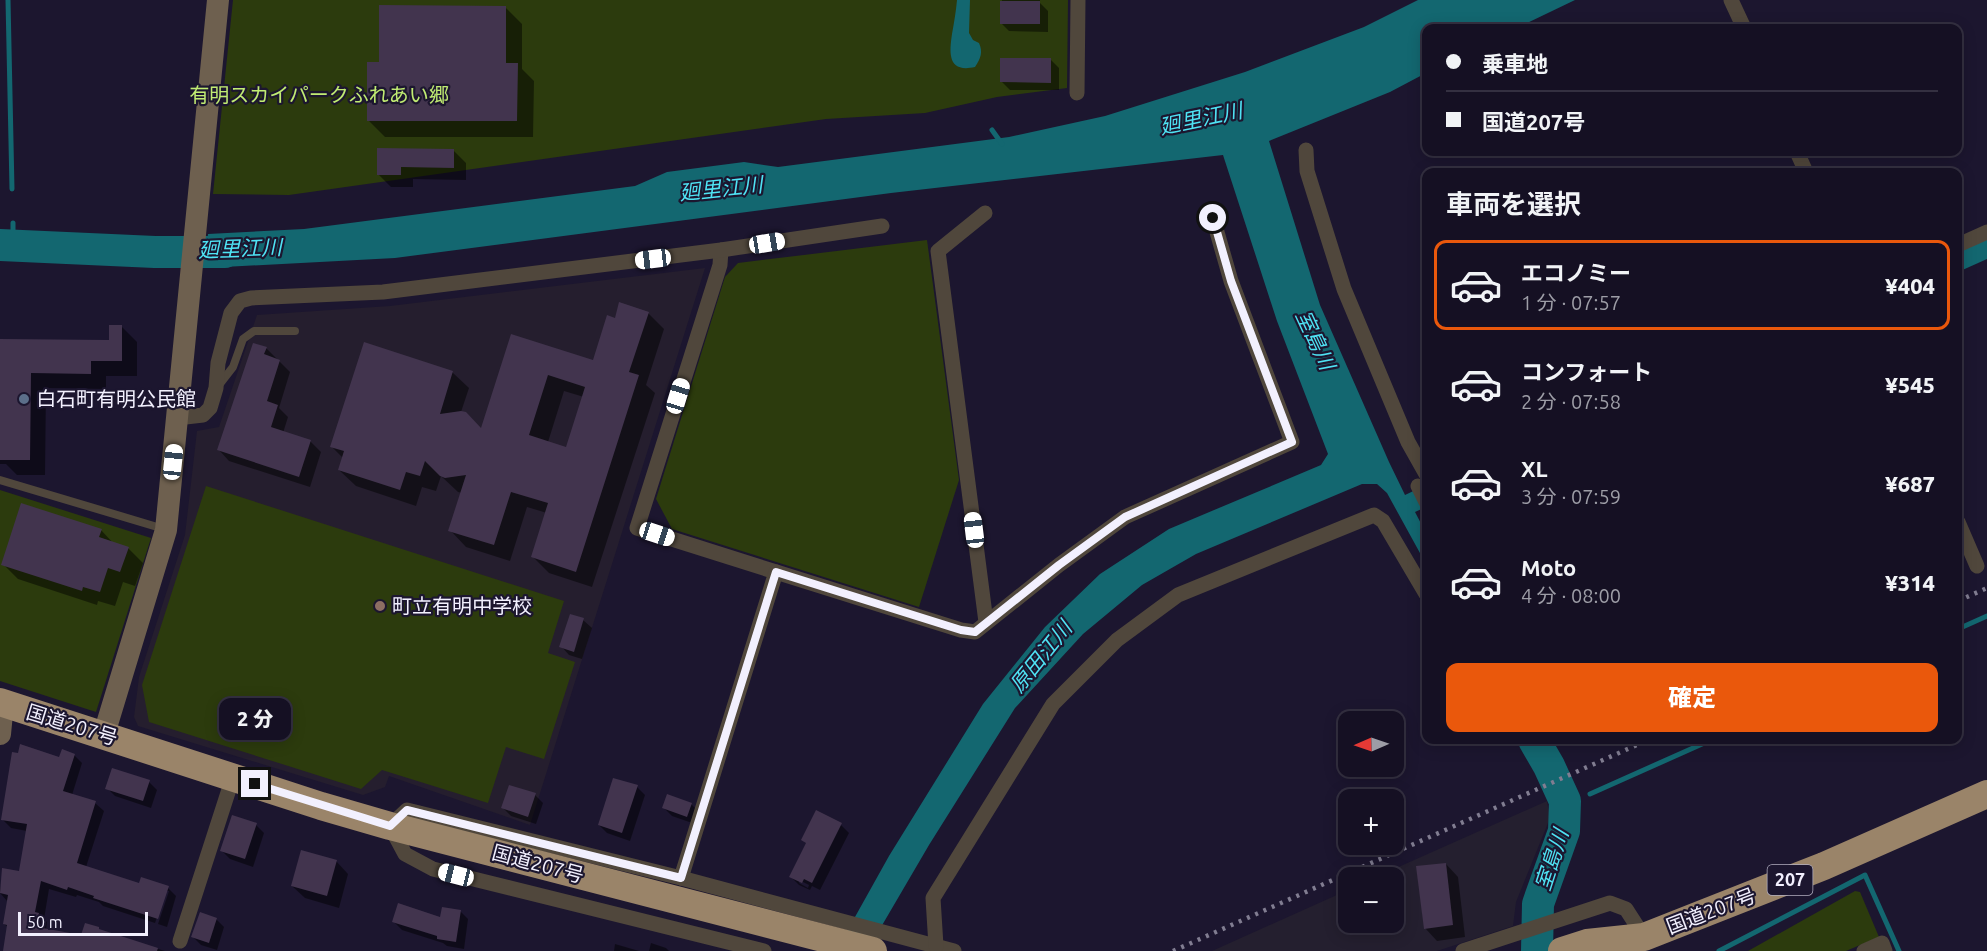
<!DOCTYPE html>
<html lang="ja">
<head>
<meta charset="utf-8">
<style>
  :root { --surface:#151023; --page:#1e192b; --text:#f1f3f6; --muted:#9d9da6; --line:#343041; --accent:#ea580c }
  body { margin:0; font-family:Ubuntu,"Noto Sans JP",sans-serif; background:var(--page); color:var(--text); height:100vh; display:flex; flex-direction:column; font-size:22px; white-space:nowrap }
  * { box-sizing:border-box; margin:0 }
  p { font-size:20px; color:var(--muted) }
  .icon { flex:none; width:33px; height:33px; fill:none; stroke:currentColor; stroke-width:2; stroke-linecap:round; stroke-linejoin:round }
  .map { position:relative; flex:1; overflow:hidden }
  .panel { position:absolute; left:1422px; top:168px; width:540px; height:576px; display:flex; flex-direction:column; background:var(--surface); border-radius:12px; box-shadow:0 3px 15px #0003,0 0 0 2px var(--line) }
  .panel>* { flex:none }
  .banner { position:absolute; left:1422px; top:24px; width:540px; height:132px; border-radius:12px; box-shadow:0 3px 15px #0003,0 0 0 2px var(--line); display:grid; align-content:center; height:132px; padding:0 24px; background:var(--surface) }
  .needle { width:39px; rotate:268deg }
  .tools { position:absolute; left:1338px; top:711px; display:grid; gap:12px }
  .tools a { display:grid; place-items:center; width:66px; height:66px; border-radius:12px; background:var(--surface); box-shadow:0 3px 15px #0003,0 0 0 2px var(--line); font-size:30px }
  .scale { position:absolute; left:18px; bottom:15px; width:130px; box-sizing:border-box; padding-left:6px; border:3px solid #f2f0fe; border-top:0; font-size:16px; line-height:21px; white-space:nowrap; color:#f2f0fe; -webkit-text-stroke:4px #1c162f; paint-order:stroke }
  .end { position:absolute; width:27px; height:27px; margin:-14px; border:8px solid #f2f0fe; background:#111; box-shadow:0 0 0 3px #111 }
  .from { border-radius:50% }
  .bubble { position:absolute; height:42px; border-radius:12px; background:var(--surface); box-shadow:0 3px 15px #0003,0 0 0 2px var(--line); font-size:20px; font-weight:800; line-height:42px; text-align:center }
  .car { position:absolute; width:18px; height:36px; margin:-18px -9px; border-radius:8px; box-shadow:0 0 4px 2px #0007; background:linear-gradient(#fff 24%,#345 0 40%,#fff 0 76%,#345 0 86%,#fff 0) }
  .banner b { display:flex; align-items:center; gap:21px; height:57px; font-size:22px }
  .banner b+b { border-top:2px solid var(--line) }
  .banner i { width:15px; height:15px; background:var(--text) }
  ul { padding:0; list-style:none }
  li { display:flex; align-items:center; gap:18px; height:90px; margin:0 12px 9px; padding:0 12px; border:3px solid transparent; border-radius:12px }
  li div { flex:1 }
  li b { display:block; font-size:22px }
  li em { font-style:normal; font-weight:800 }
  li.current { border-color:var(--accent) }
  li>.icon { width:54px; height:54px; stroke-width:1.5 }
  h2 { padding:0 24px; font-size:27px; line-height:72px }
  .button { display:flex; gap:12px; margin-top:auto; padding:12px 24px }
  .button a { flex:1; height:69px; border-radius:12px; background:var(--accent); color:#fff; font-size:24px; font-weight:800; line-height:69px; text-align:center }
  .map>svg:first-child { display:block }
  .industrial { fill:#241f2f }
  .education { fill:#251e2e }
  .green { fill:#2c3b0d }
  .water { fill:#136770 }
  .shadow { fill:#0007; fill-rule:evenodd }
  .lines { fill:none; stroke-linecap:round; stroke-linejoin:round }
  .stream { stroke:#136770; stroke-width:5 }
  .river { stroke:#136770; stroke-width:32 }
  .building { fill:#42344e; fill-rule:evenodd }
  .lane { stroke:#50473c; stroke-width:8 }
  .street { stroke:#50473c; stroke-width:15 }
  .secondary { stroke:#6e604f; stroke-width:22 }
  .highway { stroke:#9a8469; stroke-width:28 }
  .rail { stroke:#817d91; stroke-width:4.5; stroke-dasharray:3 6; stroke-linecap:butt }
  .route { stroke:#f2f0fe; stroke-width:8 }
  .service-dot { fill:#5c6f8a; stroke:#1c162f; stroke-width:2 }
  .education-dot { fill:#8d6e63; stroke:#1c162f; stroke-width:2 }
  .labels { text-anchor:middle; stroke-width:4.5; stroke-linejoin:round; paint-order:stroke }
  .shield { fill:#1c162f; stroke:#b2afc0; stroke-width:1.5 }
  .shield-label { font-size:18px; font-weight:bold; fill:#f2f0fe }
  .park-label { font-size:20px; fill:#c1ec73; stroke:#1c162f }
  .poi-label { font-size:20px; fill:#f2f0fe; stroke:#1c162f; text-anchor:start }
  .street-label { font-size:20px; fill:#f2f0fe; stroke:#1c162f }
  .water-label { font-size:21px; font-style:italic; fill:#4fe3f4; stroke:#1c162f }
</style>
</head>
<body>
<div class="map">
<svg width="1987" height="951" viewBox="0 0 1987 951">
  <rect width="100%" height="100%" fill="#1c162f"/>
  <polygon class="industrial" points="1547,801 1550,818 1516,902 1513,926 1437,951 1212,951 1348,890 1348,922 1394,922 1394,878 1376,877"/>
  <polygon class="education" points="705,268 530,825 389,776 385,787 363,795 138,726 134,717 139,677 185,535 197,431 219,427 257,315 390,306"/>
  <g class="green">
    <polygon points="233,0 1068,0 1067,88 997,97 925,113 826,119 289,195 213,194"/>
    <polygon points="927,240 959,480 919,607 672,529 656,499 725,277 738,263"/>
    <polygon points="206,486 564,601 548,653 575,662 544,759 506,747 488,803 382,770 361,789 149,722 142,685"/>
    <polygon points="0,490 151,538 96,712 0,681"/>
    <polygon points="1855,891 1860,892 1879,937 1846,951 1748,951"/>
  </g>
  <g class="water">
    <path d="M957 0H970L969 33 973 40 979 43C983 52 981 58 975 67 948 73 949 54 952 34 954 23 956 11 957 0Z"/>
    <polygon points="1418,0 1575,0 1517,28 1426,28 1426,73 1390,92 1269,141 1320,305 1389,462 1405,495 1426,485 1426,507 1415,512 1426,533 1426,564 1387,493 1377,484 1362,484 1196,554 1142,585 1083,634 1015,708 929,845 867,951 836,951 889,856 983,704 1045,627 1100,574 1169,529 1321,465 1328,454 1277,321 1223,155 891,193 395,258 205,268 208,234 304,229 635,186 667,172 744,162 778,167 1009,137 1105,116 1245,72 1364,27"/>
    <polygon points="1987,239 1987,259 1958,272 1958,252"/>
    <polygon points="1525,740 1543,740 1555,762 1541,768"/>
  </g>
  <g class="shadow">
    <polygon points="1002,0 1040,0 1040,3 1048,11 1048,32 1009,31 1001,23"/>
    <polygon points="505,7 522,24 522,69 534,81 533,137 385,137 368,120 381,63"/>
    <polygon points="1050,59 1059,68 1059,90 1010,90 1002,82"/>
    <polygon points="453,150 466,163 466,180 413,179 413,187 391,187 378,174"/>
    <path d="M648 313 664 329 646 385 655 393 592 587 549 573 533 557 547 513 527 507 510 561 466 547 450 530 462 493 458 492 441 476 436 491 422 487 416 506 356 486 339 470 343 458 332 447 452 372 469 388 461 412 482 430 512 336 594 362 616 319ZM564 391 584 397 567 449 548 442Z"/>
    <polygon points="121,326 137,342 137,376 106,376 106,389 46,388 45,475 17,475 6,464 0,464 0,340 110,341"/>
    <polygon points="266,348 290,372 279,408 288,417 283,433 310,441 321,452 310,487 229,461 219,450"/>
    <polygon points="101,530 114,544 128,548 143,563 135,586 123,582 115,606 98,601 97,605 18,579 3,564"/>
    <polygon points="583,620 592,628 582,659 569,655 561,646"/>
    <polygon points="74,755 82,763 72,795 95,803 104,811 86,867 140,885 168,888 176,896 167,927 158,924 169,891 166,891 155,923 103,906 99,902 77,895 76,897 49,889 44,919 47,922 46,930 82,936 102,932 165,951 4,951 8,927 4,924 8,902 0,893 3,870 20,872 27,831 11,828 3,820 60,759"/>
    <polygon points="149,782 157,790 151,808 115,796 107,788"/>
    <polygon points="637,787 645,795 630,841 607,833 599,825"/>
    <polygon points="535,795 543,803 536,824 511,816 503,808"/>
    <polygon points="691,804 699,812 695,824 672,816 664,808"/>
    <polygon points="256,825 264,833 253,867 230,859 222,851"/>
    <path d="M841 825 849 833 820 890 812 886 810 890 799 885 791 877 807 844 803 840ZM799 880 809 885 808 888 799 883Z"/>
    <polygon points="336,861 348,874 339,908 305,898 292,886"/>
    <polygon points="1446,864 1458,877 1465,937 1437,941 1425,928"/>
    <polygon points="460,911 468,919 464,949 447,946 443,943 402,930 394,922 441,919"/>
    <polygon points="216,919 224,927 217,950 201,945 193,937"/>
    <polygon points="651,943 666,948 669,951 649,951"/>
    <polygon points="615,944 639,951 614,951"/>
  </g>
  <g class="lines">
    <g class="stream">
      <polyline points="8,0 12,189"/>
      <polyline points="992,130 1002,144"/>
      <polyline points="13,223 13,245"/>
      <polyline points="1958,629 1987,616"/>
      <polyline points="1590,794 1711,740"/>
      <polyline points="1719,951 1865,875 1899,951"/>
    </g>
    <g class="river">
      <polyline points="0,245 155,252 225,252"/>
      <polyline points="1534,740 1549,766 1565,801 1564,831 1538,904 1537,951"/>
    </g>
  </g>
  <g class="building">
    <rect x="1000" y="1" width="40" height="23"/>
    <polygon points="379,5 506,6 506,63 518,63 517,121 367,121 367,62 379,62"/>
    <polygon points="1000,58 1051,58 1051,83 1000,82"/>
    <polygon points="377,148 454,149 454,168 401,167 401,175 377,175"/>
    <path d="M619 302 649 312 629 372 639 375 576 572 531 557 548 503 511 492 494 545 448 531 466 475 445 478 440 476 425 461 420 476 406 472 400 490 338 470 344 451 330 447 364 342 453 371 440 414 461 411 466 412 481 428 511 334 593 360 607 315 615 318ZM548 375 585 387 566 447 529 435Z"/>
    <polygon points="109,325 122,325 122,361 91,361 91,374 31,373 30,460 0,460 0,339 109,340"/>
    <polygon points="253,343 267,347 264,354 280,360 267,401 278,405 271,427 311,440 299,477 217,450"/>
    <polygon points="21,503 102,529 99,537 129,547 120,572 108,568 100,592 83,587 82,591 1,565"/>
    <polygon points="570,614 584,618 574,652 559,647"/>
    <polygon points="20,744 59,757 62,749 75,754 63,791 96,801 77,863 139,883 141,877 169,886 158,919 93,898 94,896 68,887 67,890 41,881 35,912 39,913 37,927 81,935 85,923 99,927 99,929 158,948 157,951 3,951 7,925 3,924 8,895 0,893 2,868 19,871 27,824 1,820 12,752 18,753"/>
    <polygon points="112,768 150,780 143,801 105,789"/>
    <polygon points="613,778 638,785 622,833 598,825"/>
    <polygon points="509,785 536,793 528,817 501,808"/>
    <polygon points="667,794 692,803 687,817 662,808"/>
    <polygon points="816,810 842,823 812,883 804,879 802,883 789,877 806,843 801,840"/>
    <polygon points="232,815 257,823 245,859 220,851"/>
    <polygon points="301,850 337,860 327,896 291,886"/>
    <polygon points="1446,863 1453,925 1424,929 1416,866"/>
    <polygon points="398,903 440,917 442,907 461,910 456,942 437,939 437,936 392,922"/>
    <polygon points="200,912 217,918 209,943 191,937"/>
  </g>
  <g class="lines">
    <g class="lane">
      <polyline points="219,385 233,367 243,339 254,331 295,331"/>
      <polyline points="0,480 164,529"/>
    </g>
    <g class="street">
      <polyline points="1731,0 1744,28"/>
      <polyline points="1077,93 1078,0"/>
      <polyline points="1306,150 1307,171 1344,289 1408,442 1426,474"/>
      <polyline points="1797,152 1806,172"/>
      <polyline points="985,213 938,251 986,622"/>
      <polyline points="1958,245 1987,232"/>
      <polyline points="721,250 720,265 637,528 776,572"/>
      <polyline points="177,418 203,415 210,408 216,388 218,363 231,313 240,301 251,298 383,292 721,250 882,226"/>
      <polyline points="1418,486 1426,502"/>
      <polyline points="1958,522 1977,566"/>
      <polyline points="681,878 954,951"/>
      <polyline points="180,941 233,777"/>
      <polyline points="936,946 933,898 1053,704 1117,640 1178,595 1374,515 1383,521 1426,594"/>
      <polyline points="764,951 433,869 405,854 390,826 407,810 681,878 776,572 961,630 975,632 1059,565 1125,517 1292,442 1231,281 1213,218"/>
      <polyline points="1463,951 1610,903 1626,909 1644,937 1643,939"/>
      <polyline points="1864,951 1882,943 1885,951"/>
    </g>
    <g class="secondary">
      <polyline points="0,734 3,703"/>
      <polyline points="104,734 166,530 218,0"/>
    </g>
    <g class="highway">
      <polyline points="0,702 321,806 390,826 873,951"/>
      <polyline points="1562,951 1587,943 1644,937 1824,866 1987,794"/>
    </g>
    <g class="rail">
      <polyline points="1958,601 1987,588"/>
      <polyline points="1173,951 1648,740"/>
    </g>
  </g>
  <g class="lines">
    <polyline class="route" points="255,784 390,826 407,810 681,878 776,572 961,630 975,632 1059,565 1125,517 1292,442 1231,281 1213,218"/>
  </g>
  <circle class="service-dot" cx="24" cy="399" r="6"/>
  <circle class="education-dot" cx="380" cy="606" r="6"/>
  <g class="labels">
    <rect class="shield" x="1767.5" y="865" width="45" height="30" rx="4.5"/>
    <g class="shield-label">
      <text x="1790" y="886">207</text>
    </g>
    <g class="park-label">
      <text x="319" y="102">有明スカイパークふれあい郷</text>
    </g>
    <g class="poi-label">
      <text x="36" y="406">白石町有明公民館</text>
      <text x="392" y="613">町立有明中学校</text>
    </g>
    <g class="street-label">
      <text transform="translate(72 725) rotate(17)" y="7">国道207号</text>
      <text transform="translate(538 864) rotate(15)" y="7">国道207号</text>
      <text transform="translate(1711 911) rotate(-21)" y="7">国道207号</text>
    </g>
    <g class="water-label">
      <text transform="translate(1201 119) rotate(-12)" y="7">廻里江川</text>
      <text transform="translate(721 189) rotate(-6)" y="7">廻里江川</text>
      <text transform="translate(240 249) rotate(-2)" y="7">廻里江川</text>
      <text transform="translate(1315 340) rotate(65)" y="7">室島川</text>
      <text transform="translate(1041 657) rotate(-51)" y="7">原田江川</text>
      <text transform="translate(1552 860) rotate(-72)" y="7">室島川</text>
    </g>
  </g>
</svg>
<div class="tools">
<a><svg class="needle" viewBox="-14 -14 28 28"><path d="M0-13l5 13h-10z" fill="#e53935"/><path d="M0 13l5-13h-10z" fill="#9d9da6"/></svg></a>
<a>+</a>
<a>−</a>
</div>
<div class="scale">50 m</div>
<i class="end from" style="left:1213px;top:218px"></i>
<i class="end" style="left:255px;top:784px"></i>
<div class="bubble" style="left:219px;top:698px;width:72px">2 分</div>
<i class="car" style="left:767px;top:243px;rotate:81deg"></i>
<i class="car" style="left:653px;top:259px;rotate:263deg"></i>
<i class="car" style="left:678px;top:396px;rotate:17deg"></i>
<i class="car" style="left:173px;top:462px;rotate:6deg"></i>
<i class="car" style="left:974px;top:530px;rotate:353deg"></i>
<i class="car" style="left:657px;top:534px;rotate:108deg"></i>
<i class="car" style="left:456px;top:875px;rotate:284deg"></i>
<div class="banner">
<b><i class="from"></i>乗車地</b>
<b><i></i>国道207号</b>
</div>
<section class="panel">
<h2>車両を選択</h2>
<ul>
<li class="current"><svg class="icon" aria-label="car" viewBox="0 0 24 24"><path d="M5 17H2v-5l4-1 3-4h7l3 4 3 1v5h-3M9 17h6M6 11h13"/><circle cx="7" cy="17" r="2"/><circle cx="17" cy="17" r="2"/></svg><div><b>エコノミー</b><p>1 分 · 07:57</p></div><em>¥404</em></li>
<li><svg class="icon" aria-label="car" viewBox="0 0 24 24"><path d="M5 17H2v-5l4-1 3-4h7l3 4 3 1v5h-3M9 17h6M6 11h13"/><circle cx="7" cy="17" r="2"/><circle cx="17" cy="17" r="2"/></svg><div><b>コンフォート</b><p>2 分 · 07:58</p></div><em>¥545</em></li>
<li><svg class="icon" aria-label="car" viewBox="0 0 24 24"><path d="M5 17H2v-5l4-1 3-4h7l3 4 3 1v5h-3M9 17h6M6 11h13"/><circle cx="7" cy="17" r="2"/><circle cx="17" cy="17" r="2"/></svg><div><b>XL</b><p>3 分 · 07:59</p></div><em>¥687</em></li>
<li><svg class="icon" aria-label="car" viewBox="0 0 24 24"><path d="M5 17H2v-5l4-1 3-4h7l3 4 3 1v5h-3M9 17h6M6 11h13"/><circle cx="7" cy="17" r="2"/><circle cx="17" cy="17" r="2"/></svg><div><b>Moto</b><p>4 分 · 08:00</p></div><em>¥314</em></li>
</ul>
<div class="button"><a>確定</a></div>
</section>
</div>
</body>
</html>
